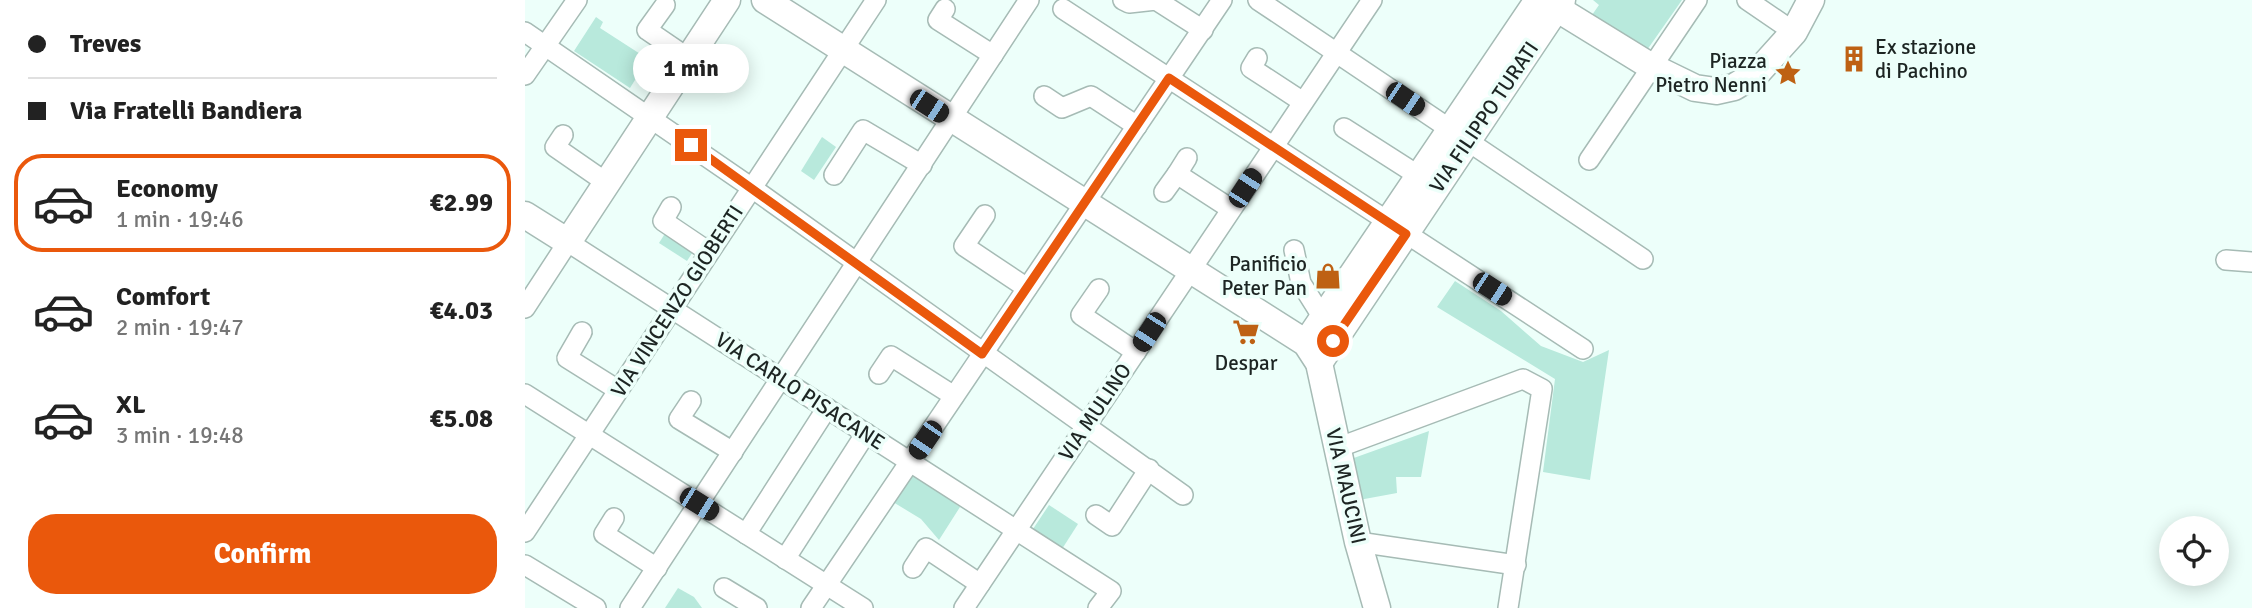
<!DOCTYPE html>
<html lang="en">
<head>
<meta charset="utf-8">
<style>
  :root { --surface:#fff; --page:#f2f2f2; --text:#222; --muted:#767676; --line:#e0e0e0; --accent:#ea580c }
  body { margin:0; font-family:Signika,sans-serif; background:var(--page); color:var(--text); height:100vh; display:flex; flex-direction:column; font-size:26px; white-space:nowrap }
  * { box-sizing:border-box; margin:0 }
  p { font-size:23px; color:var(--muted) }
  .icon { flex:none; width:38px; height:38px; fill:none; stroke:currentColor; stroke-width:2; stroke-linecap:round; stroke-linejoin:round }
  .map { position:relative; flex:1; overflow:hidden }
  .drawer { display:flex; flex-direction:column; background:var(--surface); width:525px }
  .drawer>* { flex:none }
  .top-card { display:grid; align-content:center; height:154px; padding:0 28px; background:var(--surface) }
  .buttons { position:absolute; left:1634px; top:516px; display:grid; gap:14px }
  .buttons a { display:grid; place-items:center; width:70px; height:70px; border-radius:50%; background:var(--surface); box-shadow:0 4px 18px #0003; font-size:35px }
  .end { position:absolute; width:32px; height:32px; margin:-16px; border:9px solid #ea580c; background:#fff; box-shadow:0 0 0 4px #fff }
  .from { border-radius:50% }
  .bubble { position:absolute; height:49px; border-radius:24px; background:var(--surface); box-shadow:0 4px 18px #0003; font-size:23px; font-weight:800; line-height:49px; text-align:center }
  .car { position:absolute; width:21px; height:42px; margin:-21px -10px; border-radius:9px; box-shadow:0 0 5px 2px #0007; background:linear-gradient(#222 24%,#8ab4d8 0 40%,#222 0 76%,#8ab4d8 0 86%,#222 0) }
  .top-card b { display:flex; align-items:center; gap:24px; height:66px; font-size:26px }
  .top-card b+b { border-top:2px solid var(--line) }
  .top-card i { width:18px; height:18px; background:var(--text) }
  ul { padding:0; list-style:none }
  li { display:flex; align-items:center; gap:21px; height:98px; margin:0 14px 10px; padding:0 14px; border:4px solid transparent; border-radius:28px }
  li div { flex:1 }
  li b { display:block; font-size:26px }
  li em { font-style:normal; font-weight:800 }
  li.on { border-color:var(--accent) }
  li>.icon { width:63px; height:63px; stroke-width:1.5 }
  .cta { display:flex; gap:14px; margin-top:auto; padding:14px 28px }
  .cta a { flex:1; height:80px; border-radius:28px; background:var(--accent); color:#fff; font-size:28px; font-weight:800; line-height:80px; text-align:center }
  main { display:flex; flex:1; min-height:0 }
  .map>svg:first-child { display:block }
  .green { fill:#b8e9dc }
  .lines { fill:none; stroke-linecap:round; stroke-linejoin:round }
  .street-casing { stroke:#a6bbb5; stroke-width:22 }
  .secondary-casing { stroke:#a6bbb5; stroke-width:29 }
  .street { stroke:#fff; stroke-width:19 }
  .secondary { stroke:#fff; stroke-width:26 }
  .route { stroke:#ea580c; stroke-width:9 }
  .labels { text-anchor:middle; stroke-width:7; stroke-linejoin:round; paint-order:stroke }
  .poi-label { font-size:21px; fill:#1d2523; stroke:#edfffa; text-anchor:end }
  .street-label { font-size:21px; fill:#1d2523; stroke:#edfffa }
</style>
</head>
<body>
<main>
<section class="drawer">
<div class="top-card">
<b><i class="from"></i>Treves</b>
<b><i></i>Via Fratelli Bandiera</b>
</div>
<ul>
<li class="on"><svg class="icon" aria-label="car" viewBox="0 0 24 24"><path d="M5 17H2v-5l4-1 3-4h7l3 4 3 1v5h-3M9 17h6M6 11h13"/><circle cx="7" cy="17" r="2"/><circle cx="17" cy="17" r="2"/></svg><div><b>Economy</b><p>1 min · 19:46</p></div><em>€2.99</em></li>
<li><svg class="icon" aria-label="car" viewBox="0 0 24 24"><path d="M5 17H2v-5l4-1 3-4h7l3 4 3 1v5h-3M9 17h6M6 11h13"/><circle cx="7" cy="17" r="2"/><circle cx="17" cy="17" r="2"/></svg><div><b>Comfort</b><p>2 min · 19:47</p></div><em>€4.03</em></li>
<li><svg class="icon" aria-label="car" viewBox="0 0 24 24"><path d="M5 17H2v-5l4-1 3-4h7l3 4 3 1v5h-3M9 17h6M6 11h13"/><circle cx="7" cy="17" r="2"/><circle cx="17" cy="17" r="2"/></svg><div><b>XL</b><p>3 min · 19:48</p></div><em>€5.08</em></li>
</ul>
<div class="cta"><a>Confirm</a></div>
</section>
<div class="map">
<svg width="1727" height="608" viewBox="0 0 1727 608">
  <rect width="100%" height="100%" fill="#edfffa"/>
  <g class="green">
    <polygon points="1068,0 1157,0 1122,50 1067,15 1074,5"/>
    <polygon points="71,17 78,22 75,28 123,59 105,88 49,51"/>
    <polygon points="297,137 311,147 289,180 276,171"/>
    <polygon points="141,232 169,250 162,261 134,243"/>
    <polygon points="930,281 976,311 1016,346 1058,362 1084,350 1065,480 1018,472 1030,379 912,307"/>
    <polygon points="904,431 896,477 871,477 872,493 834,500 826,459"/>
    <polygon points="388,474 435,507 414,540 396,519 368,502"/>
    <polygon points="524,505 553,524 537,549 508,529"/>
    <polygon points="153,588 169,597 177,608 140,608"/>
  </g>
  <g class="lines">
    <g class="street-casing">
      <g id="street">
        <polyline points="598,0 604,3 631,0 678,30"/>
        <polyline points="733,0 1118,259"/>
        <polyline points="1222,0 1269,32"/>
        <polyline points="140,5 122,30 163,58"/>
        <polyline points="420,9 413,20 468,55"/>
        <polyline points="538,9 1058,349"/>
        <polyline points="0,32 227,188 658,495"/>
        <polyline points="732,58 726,68 778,102"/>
        <polyline points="0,75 52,0"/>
        <polyline points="519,96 537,108 566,96 612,126"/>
        <polyline points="819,128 905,183"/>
        <polyline points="38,135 30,147 82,183"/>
        <polyline points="662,158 652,174 706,209"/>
        <polyline points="1064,160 1172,0"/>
        <polyline points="309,175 338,130 397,165"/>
        <polyline points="639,192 652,174"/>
        <polyline points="146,207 138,221 184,252"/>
        <polyline points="460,215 439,246 502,288"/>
        <polyline points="769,250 776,283 798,318"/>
        <polyline points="1701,260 1727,262"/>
        <polyline points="574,289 556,315 611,352"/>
        <polyline points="0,308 43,242 586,591 573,608"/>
        <polyline points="57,332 42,358 93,390"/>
        <polyline points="354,374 366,356 429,396"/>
        <polyline points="0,394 338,608"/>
        <polyline points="166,401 154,419 208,452"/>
        <polyline points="812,448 998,379 1017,389 983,608"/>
        <polyline points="571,515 587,526 624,469"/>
        <polyline points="89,518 79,534 132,568"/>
        <polyline points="0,532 351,0"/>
        <polyline points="221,534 302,408"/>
        <polyline points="833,542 991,565"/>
        <polyline points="260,559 341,433"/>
        <polyline points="0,565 71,608"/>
        <polyline points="388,568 401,548 455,584"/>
        <polyline points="199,588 232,608"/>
        <polyline points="105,608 504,0"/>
        <polyline points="286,608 697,0"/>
        <polyline points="439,608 847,0"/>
      </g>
    </g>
    <g class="secondary-casing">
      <g id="secondary">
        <polyline points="240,0 781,343 794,363 833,542 852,608"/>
        <polyline points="1018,0 1127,67 1170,88 1191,91 1209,87 1232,73 1269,32 1286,0"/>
        <polyline points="0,215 43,242 202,0"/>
        <polyline points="781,343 1013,0"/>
        <polyline points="794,363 1037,0"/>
      </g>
    </g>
    <use href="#street" class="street"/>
    <use href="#secondary" class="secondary"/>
  </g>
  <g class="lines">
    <polyline class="route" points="166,145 457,354 644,78 881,234 808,341"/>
  </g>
  <defs>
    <g id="building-bare" transform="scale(2.1)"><path d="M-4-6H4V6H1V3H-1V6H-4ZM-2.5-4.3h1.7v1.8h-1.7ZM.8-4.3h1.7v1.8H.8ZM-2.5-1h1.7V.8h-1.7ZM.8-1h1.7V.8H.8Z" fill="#be6113" stroke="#edfffa" stroke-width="2.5" paint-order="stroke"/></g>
    <g id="sight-bare" transform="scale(2.1)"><path d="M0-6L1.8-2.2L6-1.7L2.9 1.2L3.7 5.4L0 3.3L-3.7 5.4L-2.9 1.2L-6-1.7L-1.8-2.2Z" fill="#be6113" stroke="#edfffa" stroke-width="2.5" paint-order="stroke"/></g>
    <g id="shop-bare" transform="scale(2.1)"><path d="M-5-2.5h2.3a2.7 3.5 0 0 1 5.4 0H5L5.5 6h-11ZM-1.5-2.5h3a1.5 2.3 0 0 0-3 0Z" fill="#be6113" stroke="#edfffa" stroke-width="2.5" paint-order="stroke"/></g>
    <g id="supermarket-bare" transform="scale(2.1)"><path d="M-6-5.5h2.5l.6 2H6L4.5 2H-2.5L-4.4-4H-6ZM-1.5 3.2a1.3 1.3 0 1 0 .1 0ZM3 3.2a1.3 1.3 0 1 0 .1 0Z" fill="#be6113" stroke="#edfffa" stroke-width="2.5" paint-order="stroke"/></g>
  </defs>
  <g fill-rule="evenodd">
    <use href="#building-bare" x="1329" y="59"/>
    <use href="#sight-bare" x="1263" y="73"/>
    <use href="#shop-bare" x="803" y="276"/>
    <use href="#supermarket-bare" x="721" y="332"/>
  </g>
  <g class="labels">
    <g class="poi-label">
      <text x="1350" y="54" text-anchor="start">Ex stazione<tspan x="1350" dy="24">di Pachino</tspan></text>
      <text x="1242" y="68">Piazza<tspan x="1242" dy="24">Pietro Nenni</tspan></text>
      <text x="782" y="271">Panificio<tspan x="782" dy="24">Peter Pan</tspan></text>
      <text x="721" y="370" text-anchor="middle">Despar</text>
    </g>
    <g class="street-label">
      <text transform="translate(959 117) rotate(-56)" y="7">VIA FILIPPO TURATI</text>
      <text transform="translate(152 301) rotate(-57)" y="7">VIA VINCENZO GIOBERTI</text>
      <text transform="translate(275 391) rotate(33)" y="7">VIA CARLO PISACANE</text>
      <text transform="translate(570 412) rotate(-56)" y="7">VIA MULINO</text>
      <text transform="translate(821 486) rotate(77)" y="7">VIA MAUCINI</text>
    </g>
  </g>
</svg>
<div class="buttons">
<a><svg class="icon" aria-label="locate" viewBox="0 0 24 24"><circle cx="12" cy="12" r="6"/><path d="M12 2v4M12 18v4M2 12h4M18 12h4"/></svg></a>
</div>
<i class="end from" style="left:808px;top:341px"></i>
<i class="end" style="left:166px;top:145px"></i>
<div class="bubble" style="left:108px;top:44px;width:116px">1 min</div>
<i class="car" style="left:880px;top:99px;rotate:124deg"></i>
<i class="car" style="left:404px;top:106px;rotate:123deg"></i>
<i class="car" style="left:720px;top:188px;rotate:33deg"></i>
<i class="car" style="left:967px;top:289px;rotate:123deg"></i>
<i class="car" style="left:624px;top:332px;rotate:213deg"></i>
<i class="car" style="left:400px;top:440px;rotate:214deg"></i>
<i class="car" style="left:174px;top:504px;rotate:122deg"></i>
</div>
</main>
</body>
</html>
